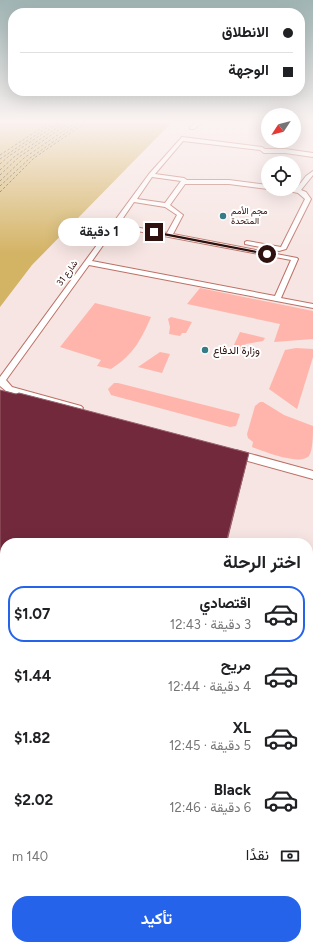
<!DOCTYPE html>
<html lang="ar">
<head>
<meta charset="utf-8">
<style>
  :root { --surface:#fff; --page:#f2f2f2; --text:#202124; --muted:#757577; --line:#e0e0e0; --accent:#2563eb }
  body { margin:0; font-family:Figtree,Vazirmatn,sans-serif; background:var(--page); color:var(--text); direction:rtl; height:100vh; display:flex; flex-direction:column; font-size:15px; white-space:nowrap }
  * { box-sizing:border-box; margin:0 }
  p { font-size:13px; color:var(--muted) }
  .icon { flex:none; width:22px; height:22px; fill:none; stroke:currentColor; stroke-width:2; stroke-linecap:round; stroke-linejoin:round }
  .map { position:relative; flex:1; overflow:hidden; direction:ltr }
  .side { position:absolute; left:0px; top:538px; width:313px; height:412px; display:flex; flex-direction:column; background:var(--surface); border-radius:16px 16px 0 0; box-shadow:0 4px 16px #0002; direction:rtl }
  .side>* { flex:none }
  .hud { position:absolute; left:8px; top:8px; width:297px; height:88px; border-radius:16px; box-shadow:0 4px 16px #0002; direction:rtl; display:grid; align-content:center; height:88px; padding:0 12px; background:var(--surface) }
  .needle { width:26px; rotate:234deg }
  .buttons { position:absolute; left:261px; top:108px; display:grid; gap:8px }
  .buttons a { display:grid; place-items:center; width:40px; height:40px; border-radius:50%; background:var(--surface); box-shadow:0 4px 16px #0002; font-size:20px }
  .end { position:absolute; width:18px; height:18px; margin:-9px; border:5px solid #2f120f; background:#fff; box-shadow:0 0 0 2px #fff }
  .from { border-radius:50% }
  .bubble { position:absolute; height:28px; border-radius:14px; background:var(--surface); box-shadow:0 4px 16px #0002; font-size:13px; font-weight:700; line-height:28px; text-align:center; direction:rtl }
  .hud b { display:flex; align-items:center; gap:14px; height:38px; font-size:15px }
  .hud b+b { border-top:1px solid var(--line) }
  .hud i { width:10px; height:10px; background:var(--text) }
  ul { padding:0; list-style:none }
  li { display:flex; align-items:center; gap:12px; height:56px; margin:0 8px 6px; padding:0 4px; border:2px solid transparent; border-radius:16px }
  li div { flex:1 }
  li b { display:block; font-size:15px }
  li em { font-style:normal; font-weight:700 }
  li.active { border-color:var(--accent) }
  li>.icon { width:36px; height:36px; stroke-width:1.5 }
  h2 { padding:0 12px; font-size:18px; line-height:48px }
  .pay { display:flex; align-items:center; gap:10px; height:44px; padding:0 12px; font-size:15px }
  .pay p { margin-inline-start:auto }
  .button { display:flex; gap:8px; margin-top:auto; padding:8px 12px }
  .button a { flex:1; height:46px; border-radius:16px; background:var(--accent); color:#fff; font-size:16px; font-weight:700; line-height:46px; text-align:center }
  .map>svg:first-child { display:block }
  .green { fill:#ffb5ab }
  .water { fill:#d3b364 }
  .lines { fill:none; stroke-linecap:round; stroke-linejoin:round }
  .ferry { stroke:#4c3e1c; stroke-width:1; stroke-dasharray:2.5 2; stroke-linecap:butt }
  .street-casing { stroke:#bc7066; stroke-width:2 }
  .primary-casing { stroke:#bc7066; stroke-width:2 }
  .street { fill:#fff; fill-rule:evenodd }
  .primary { fill:#fff; fill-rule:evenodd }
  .wall { fill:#b4878e }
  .shaded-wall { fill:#9a616d }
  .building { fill:#72293b; stroke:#9a616d }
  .route { fill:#2f120f }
  .poi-dot { fill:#357c86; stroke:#fff; stroke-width:1.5 }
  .labels { text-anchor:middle; stroke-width:4; stroke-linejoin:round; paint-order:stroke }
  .far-poi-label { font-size:9px; fill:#2f120f; stroke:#fff; text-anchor:start }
  .far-street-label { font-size:9px; fill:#2f120f; stroke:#fff }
  .poi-label { font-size:11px; fill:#2f120f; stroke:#fff; text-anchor:start }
</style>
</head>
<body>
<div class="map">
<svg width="313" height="950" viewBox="0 0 313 950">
  <rect width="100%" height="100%" fill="#f6e5e2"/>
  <g class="green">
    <polygon points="200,288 313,311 313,339 274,342 280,324 187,304"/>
    <path d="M95 303 151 317C141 340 133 355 111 369L97 366 101 360 60 347Z"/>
    <polygon points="171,317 192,322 186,333 182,333 180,336 169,334 170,327 168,319"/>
    <polygon points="240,332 265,338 263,341 246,344 238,351 232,349"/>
    <polygon points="296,348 313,349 313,357 297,409 269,389 285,350"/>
    <polygon points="160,352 170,354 162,373 138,367"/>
    <polygon points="114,383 118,383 240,414 236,426 230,427 111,395 108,389"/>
    <path d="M260 402H263L284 415 313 426C313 434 313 450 309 456 300 466 263 451 252 447L253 442 248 438 247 434 255 406Z"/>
    <polygon points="308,652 313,653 313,712 308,711"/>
    <polygon points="308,804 313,805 313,950 207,950 208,945 308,945"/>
  </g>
  <polygon class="water" points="0,121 173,121 32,265 0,307"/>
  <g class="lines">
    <g class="ferry">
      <polyline points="0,155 52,121"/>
      <polyline points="0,159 57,121"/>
      <polyline points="0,164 9,156 62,121"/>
      <polyline points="0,170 14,157 67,121"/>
      <polyline points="0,175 19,157 72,121"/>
      <polyline points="0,181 24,158 78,121"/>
      <polyline points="0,186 30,158 83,121"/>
      <polyline points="0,192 34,158 88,121"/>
    </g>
    <g class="street-casing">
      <g id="street">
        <polygon points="199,121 204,121 194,129 190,129 190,127"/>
        <path d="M182 137 262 147 265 149H285L313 153V157L285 153H264L260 150 183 141 155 174 184 178 187 180H229L268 185V189L229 184H185L170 205 183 215 173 234 297 258 298 259 281 298 313 304V308L89 265 6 380 12 387 81 406 83 408 81 410 78 411 6 391 0 386V377L149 174ZM152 177 181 181 165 203 137 199ZM134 202 165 207 177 215 167 233 119 224ZM116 227 291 260 275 296 92 261Z"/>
        <polygon points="313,171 313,175 301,190 306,192 311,199 286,249 279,251 245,244 245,242 247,241 281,247 305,199 298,193 279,189 296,189 306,176"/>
        <polygon points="236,450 313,471 313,479 233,457 231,454"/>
        <polygon points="0,712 5,714 5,728 0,726"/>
        <polygon points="182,945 198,945 198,950 180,950"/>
      </g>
    </g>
    <g class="primary-casing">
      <g id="primary">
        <polygon points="0,674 5,675 5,708 0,707"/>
        <polygon points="313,729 313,751 308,753 308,731"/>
        <polygon points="308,765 313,766 313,790 308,789"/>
      </g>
    </g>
    <use href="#street" class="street"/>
    <use href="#primary" class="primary"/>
  </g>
  <polygon class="wall" points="0,390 247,462 5,543 5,674 0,673"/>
  <polygon class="shaded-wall" points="249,453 247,462 227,543 226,543"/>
  <polygon class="building" points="0,390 16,394 19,393 62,404 249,453 226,543 5,543 5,670 3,670 2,666 0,666"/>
  <linearGradient id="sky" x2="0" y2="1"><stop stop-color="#9fb4b3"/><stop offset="0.48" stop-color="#fbf3f2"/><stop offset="1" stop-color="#fbf3f2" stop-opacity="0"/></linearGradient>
  <rect width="313" height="254" fill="url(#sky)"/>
  <polygon class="route" points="154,231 267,253 269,254 267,255 152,233"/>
  <g class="poi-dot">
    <circle cx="223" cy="216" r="4"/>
    <circle cx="205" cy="350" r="4"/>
  </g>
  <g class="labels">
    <g class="far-poi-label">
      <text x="231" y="214">مجم الأمم<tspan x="231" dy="10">المتحدة</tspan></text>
    </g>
    <g class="far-street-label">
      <text transform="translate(67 273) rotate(-54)" y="3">شارع 31</text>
    </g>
    <g class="poi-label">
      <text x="213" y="354">وزارة الدفاع</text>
    </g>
  </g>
</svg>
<div class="buttons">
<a><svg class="needle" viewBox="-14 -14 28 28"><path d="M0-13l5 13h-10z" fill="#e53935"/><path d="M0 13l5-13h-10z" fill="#757577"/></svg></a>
<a><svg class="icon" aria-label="locate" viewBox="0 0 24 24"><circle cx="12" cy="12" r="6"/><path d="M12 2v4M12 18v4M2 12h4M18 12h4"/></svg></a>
</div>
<i class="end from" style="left:267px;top:254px"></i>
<i class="end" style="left:154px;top:232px"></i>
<div class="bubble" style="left:58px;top:218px;width:82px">1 دقيقة</div>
<div class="hud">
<b><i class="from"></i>الانطلاق</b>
<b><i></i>الوجهة</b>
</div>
<section class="side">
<h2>اختر الرحلة</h2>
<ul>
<li class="active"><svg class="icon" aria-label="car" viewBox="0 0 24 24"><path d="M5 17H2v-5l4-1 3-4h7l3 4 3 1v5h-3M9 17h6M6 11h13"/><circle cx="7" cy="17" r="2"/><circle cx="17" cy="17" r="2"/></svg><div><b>اقتصادي</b><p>3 دقيقة · 12:43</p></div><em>$1.07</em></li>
<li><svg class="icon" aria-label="car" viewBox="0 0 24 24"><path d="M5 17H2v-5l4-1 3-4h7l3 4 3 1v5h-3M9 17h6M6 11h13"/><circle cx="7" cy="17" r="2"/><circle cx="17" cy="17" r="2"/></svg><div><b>مريح</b><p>4 دقيقة · 12:44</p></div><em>$1.44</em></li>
<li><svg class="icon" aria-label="car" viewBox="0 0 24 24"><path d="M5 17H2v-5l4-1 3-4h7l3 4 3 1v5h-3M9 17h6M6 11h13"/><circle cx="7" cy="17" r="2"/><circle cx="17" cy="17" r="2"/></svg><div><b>XL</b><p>5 دقيقة · 12:45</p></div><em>$1.82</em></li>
<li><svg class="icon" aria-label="car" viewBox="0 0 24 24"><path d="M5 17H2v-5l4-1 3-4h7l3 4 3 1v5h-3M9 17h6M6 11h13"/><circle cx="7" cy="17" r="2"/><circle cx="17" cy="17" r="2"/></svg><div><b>Black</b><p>6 دقيقة · 12:46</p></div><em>$2.02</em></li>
</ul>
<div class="pay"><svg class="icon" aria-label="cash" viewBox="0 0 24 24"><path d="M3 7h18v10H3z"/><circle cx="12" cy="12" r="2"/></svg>نقدًا<p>140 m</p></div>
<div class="button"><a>تأكيد</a></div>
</section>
</div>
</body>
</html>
